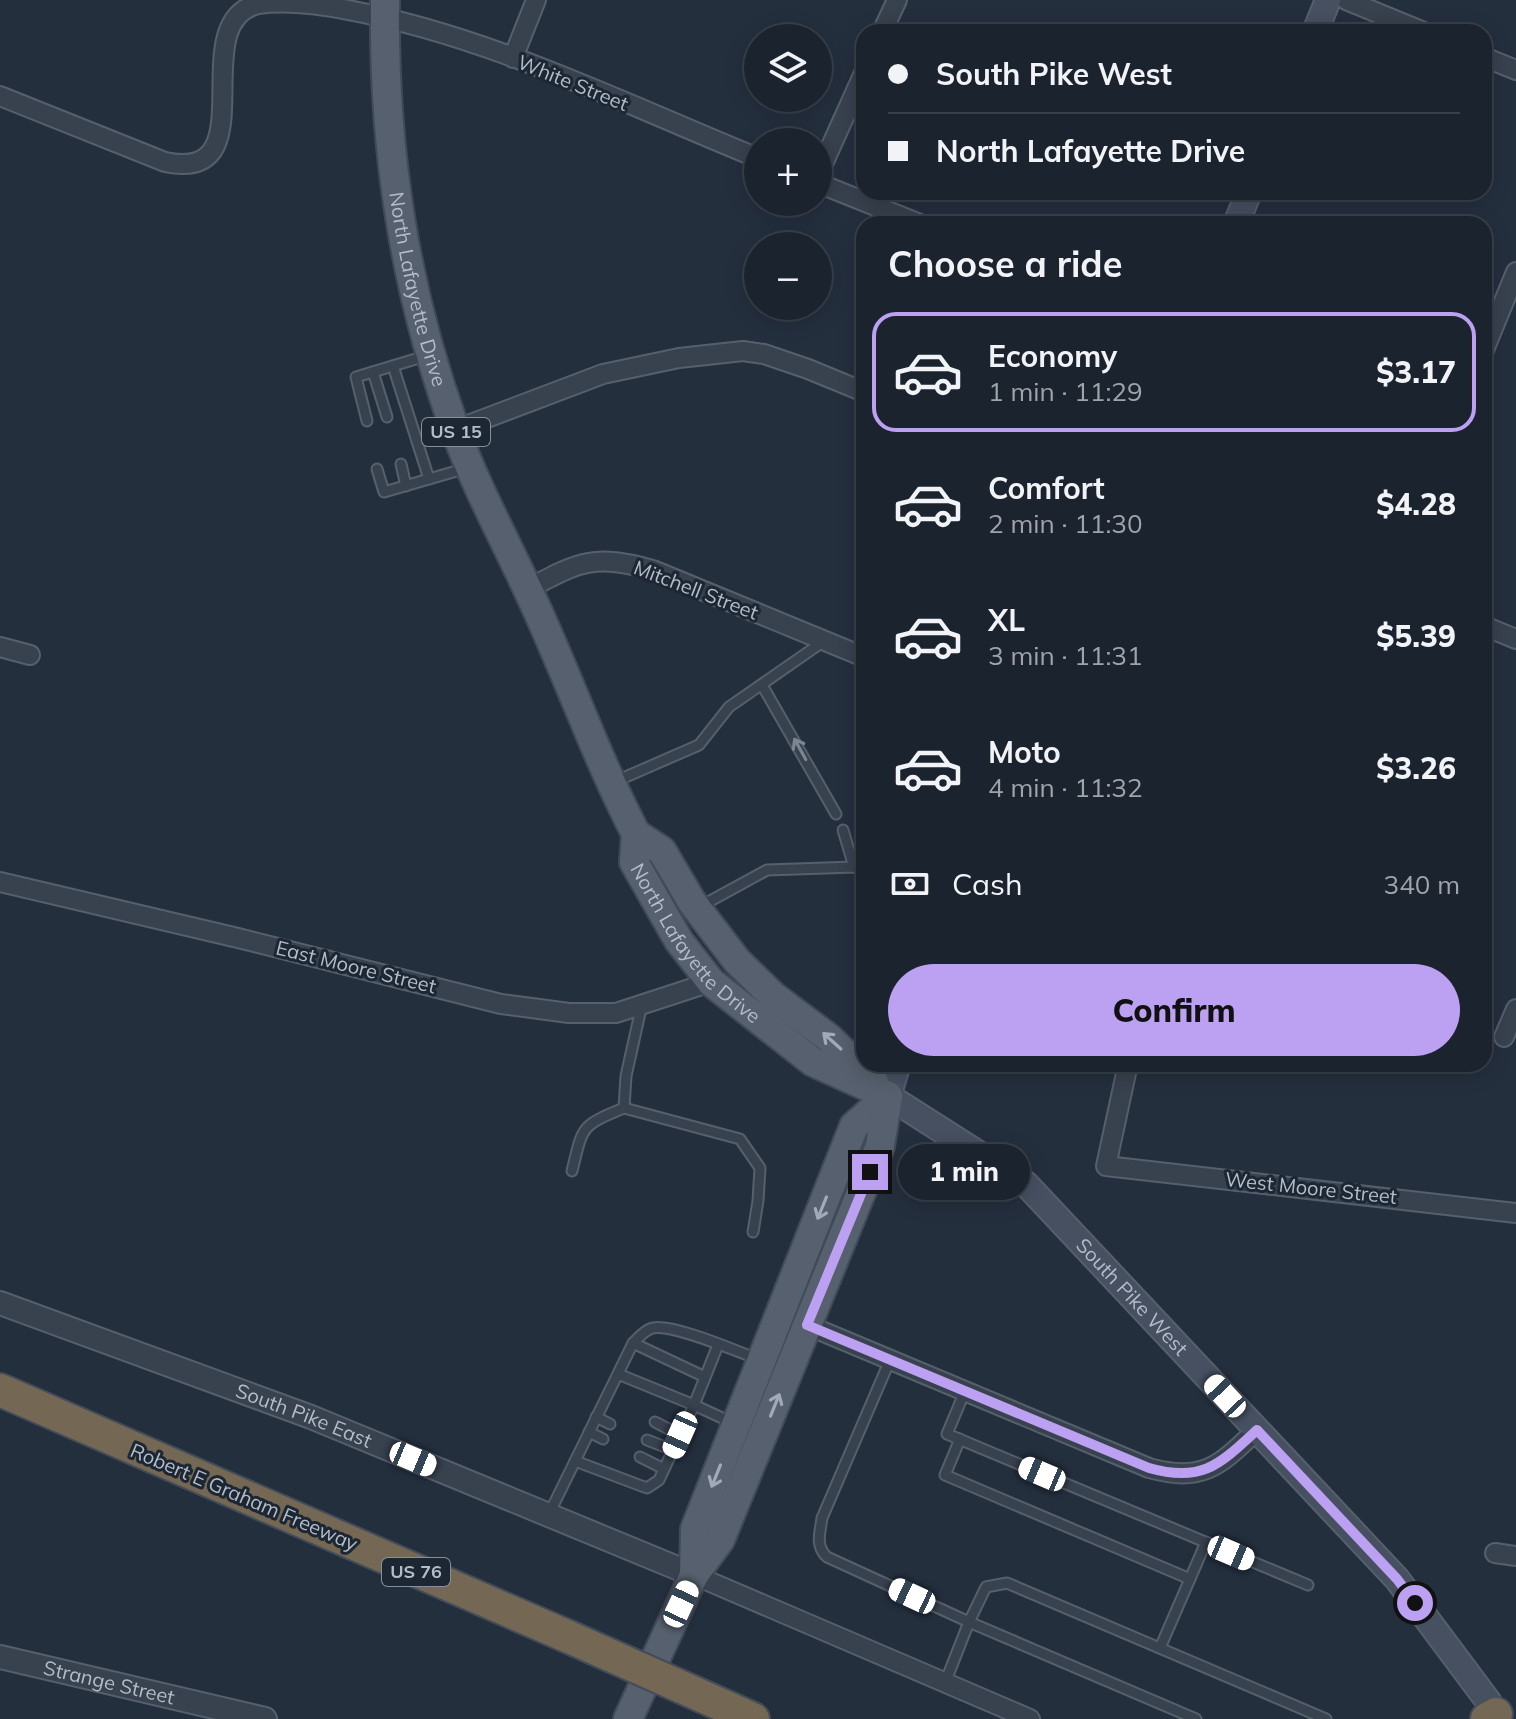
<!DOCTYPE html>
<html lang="en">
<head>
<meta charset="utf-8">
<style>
  :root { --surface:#1b232e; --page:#242b36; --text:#f1f3f6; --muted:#a0a4aa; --line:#39404a; --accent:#bca0f2 }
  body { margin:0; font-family:Mulish,sans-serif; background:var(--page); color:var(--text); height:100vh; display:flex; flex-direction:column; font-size:30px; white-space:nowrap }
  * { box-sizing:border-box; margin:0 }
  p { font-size:26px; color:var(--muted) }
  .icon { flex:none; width:44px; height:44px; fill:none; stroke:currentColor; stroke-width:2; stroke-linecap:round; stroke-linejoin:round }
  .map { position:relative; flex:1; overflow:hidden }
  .panel { position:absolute; left:856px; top:216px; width:636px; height:856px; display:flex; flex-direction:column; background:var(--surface); border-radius:24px; box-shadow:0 4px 20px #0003,0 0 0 2px var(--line) }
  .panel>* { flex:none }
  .top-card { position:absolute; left:856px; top:24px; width:636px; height:176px; border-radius:24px; box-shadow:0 4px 20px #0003,0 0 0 2px var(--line); display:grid; align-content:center; height:176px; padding:0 32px; background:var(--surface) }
  .fabs { position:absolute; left:744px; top:24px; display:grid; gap:16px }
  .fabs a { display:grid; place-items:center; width:88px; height:88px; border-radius:50%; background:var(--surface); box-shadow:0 4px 20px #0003,0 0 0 2px var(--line); font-size:40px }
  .end { position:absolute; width:36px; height:36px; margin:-18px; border:10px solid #bca0f2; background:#111; box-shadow:0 0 0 4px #111 }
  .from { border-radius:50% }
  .bubble { position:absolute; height:56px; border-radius:28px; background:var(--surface); box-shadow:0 4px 20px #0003,0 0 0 2px var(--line); font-size:26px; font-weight:800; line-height:56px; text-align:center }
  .car { position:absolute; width:24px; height:48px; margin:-24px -12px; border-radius:10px; box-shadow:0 0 6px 2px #0007; background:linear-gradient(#fff 24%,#345 0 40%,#fff 0 76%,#345 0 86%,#fff 0) }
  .top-card b { display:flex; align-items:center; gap:28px; height:76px; font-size:30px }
  .top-card b+b { border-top:2px solid var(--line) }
  .top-card i { width:20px; height:20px; background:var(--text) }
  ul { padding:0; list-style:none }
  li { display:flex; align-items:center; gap:24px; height:120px; margin:0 16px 12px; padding:0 16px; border:4px solid transparent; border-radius:24px }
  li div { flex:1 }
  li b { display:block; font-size:30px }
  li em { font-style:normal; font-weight:800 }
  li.current { border-color:var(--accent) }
  li>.icon { width:72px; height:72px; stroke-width:1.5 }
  h2 { padding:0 32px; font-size:36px; line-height:96px }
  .pay { display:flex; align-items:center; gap:20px; height:88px; padding:0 32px; font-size:30px }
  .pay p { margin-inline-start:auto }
  .action { display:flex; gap:16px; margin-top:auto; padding:16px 32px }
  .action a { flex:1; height:92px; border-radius:48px; background:var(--accent); color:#111; font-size:32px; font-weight:800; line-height:92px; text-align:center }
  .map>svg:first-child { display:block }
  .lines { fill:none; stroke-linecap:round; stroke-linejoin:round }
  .service-casing { stroke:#565f6c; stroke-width:13 }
  .minor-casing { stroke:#565f6c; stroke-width:22 }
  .tertiary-casing { stroke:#565f6c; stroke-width:26 }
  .secondary-casing { stroke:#565f6c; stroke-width:28 }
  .primary-casing { stroke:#414a57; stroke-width:32 }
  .motorway-casing { stroke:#434c59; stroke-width:36 }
  .service { stroke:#38414e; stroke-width:9 }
  .minor { stroke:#38414e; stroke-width:18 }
  .tertiary { stroke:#38414e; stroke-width:22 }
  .secondary { stroke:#465061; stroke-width:24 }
  .primary { stroke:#56606e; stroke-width:28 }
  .motorway { stroke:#746855; stroke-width:32 }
  .motorway-bridge-casing { stroke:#434c59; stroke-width:36; stroke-linecap:butt }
  .motorway-bridge { stroke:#746855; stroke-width:32 }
  .oneway { stroke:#7c8592 }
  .oneway2 { stroke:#a1aab7 }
  .route { stroke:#bca0f2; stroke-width:10 }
  .labels { text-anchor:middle; stroke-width:6; stroke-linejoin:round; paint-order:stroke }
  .shield { fill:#1d2633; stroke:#878f9c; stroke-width:2 }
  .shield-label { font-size:18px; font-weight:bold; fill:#b4bcc9 }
  .street-label { font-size:20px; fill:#b4bcc9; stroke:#1d2633 }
</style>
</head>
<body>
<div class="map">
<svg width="1516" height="1719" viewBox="0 0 1516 1719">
  <rect width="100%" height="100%" fill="#242f3e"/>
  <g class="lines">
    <g class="service-casing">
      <g id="service">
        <polyline points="393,366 429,479"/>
        <polyline points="373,372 387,417"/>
        <polyline points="367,421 356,377 429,355"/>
        <polyline points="401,464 406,486"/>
        <polyline points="377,469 384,492 467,468"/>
        <polyline points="762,685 836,814"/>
        <polyline points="614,782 699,745 729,707 824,641"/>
        <polyline points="843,830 854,867"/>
        <polyline points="701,906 767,870 854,867 864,871"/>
        <polyline points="642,1004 626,1076 624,1108 740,1139 760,1168 758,1201 753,1232"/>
        <path d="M572 1171C583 1126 580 1126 624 1108"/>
        <polyline points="633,1343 705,1377"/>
        <polyline points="718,1345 694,1405 733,1423"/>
        <path d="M890 1360 822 1518C820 1533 815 1546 827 1557L969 1622 945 1683"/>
        <polyline points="965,1391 947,1434 1308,1585"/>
        <polyline points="596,1417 610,1424"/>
        <polyline points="655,1422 680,1435"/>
        <polyline points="589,1432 603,1439"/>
        <polyline points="960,1439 945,1475 1190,1579"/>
        <polyline points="647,1440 673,1450"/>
        <polyline points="640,1457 664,1469"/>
        <polyline points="575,1461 647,1488 659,1480 694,1405 618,1374"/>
        <path d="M548 1516 633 1343C638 1338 646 1329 653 1328 672 1323 738 1352 758 1359"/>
        <polyline points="1160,1648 1206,1542"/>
        <polyline points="1196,1719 969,1622 986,1587 1007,1583 1326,1719"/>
      </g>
    </g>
    <g class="minor-casing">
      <g id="minor">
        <polyline points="1346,0 1424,32"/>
        <polyline points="882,32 897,0"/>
        <polyline points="1484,57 1516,70"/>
        <polyline points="513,58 536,0"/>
        <path d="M0 96 165 162C270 184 182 22 258 4 288 0 318 4 348 10 489 36 625 104 758 158"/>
        <polyline points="818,175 864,73"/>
        <polyline points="818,183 920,224"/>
        <polyline points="1484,350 1516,272"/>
        <polyline points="455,430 603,374 679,358 743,351 764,354 808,369 864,392"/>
        <path d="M528 589C580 561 594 554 653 570L864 657"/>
        <polyline points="1484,626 1516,639"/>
        <polyline points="0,647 30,655"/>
        <polyline points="0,882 238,938 501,1004 569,1013 616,1013 711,982"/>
        <polyline points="1504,1037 1516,1009"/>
        <polyline points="1128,1064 1106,1166 1516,1213"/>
        <path d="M807 1325 1149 1468C1203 1483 1219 1466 1257 1430"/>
        <polyline points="1495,1553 1516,1556"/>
        <polyline points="694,1575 1030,1719"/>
      </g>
    </g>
    <g class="tertiary-casing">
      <g id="tertiary">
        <path id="s1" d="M0 1303 311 1417 694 1575"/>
        <path id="s2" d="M0 1657 265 1719"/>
      </g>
    </g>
    <g class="secondary-casing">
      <g id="secondary">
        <polyline points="1315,32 1328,0"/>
        <polyline points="1236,224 1249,192"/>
        <path id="s3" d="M898 1064 888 1096 1026 1184 1397 1579 1488 1701 1498 1719"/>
      </g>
    </g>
    <g class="primary-casing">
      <g id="primary">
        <path id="s4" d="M385 0C383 149 404 289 455 429 475 485 503 536 528 590 566 670 595 755 636 834L634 862 679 941 711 982 813 1062 888 1096"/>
        <polyline points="636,834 662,851 692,902 737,961 773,996 829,1038 874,1082"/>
        <polyline points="694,1575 695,1529 854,1126 888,1096"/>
        <polyline points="628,1719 694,1575 720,1540 880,1146 888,1096"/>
      </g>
    </g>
    <g class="motorway-casing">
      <g id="motorway">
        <polyline points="0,1390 569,1637"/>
        <polyline points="722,1705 753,1719"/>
        <polyline points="1487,1719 1496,1714"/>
      </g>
    </g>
    <use href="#service" class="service"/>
    <use href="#minor" class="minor"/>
    <use href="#tertiary" class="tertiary"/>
    <use href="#secondary" class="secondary"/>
    <use href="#primary" class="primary"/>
    <use href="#motorway" class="motorway"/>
    <g class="motorway-bridge-casing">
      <polyline id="motorway-bridge" points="569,1637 722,1705"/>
    </g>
    <use href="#motorway-bridge" class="motorway-bridge"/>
  </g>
  <defs><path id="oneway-shaft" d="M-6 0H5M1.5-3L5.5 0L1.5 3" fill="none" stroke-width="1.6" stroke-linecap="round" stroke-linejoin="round" transform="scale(2)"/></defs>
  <use class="oneway" href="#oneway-shaft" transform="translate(800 749) rotate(-119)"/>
  <g class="oneway2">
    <use href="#oneway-shaft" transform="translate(832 1041) rotate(-138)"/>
    <use href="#oneway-shaft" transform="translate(822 1208) rotate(112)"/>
    <use href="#oneway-shaft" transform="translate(775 1405) rotate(-68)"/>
    <use href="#oneway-shaft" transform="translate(716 1476) rotate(112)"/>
  </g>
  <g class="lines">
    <path class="route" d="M870 1172 807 1325 1149 1468C1202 1483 1219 1465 1257 1430L1397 1579 1415 1603"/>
  </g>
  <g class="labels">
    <g class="shield">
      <rect x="422" y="418" width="68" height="28" rx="6"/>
      <rect x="382" y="1558" width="68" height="28" rx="6"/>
    </g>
    <g class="shield-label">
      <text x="456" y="438">US 15</text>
      <text x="416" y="1578">US 76</text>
    </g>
    <g class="street-label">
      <text transform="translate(573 83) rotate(22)" y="7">White Street</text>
      <text dy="7" stroke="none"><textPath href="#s4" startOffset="292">North Lafayette Drive</textPath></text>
      <text transform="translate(696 590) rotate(21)" y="7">Mitchell Street</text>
      <text dy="7" stroke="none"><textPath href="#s4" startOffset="1012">North Lafayette Drive</textPath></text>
      <text transform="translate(356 967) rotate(14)" y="7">East Moore Street</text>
      <text transform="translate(1311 1188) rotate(6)" y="7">West Moore Street</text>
      <text dy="7" stroke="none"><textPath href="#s3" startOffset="352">South Pike West</textPath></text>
      <text dy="7" stroke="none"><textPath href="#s1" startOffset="324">South Pike East</textPath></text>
      <text transform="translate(244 1497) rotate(23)" y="7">Robert E Graham Freeway</text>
      <text dy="7" stroke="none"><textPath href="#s2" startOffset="112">Strange Street</textPath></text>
    </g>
  </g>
</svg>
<div class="fabs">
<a><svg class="icon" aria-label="layers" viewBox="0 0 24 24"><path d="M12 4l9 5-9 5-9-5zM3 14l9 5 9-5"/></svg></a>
<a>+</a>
<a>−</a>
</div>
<i class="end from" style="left:1415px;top:1603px"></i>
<i class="end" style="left:870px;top:1172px"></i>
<div class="bubble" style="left:898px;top:1144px;width:132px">1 min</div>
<i class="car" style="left:1225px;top:1396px;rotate:317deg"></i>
<i class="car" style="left:680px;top:1435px;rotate:204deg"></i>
<i class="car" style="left:413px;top:1459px;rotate:113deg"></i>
<i class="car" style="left:1042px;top:1474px;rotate:293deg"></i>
<i class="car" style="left:1231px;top:1553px;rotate:113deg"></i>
<i class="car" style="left:912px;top:1596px;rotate:295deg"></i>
<i class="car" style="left:681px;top:1604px;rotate:25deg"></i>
<div class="top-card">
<b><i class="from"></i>South Pike West</b>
<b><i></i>North Lafayette Drive</b>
</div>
<section class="panel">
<h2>Choose a ride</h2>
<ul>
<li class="current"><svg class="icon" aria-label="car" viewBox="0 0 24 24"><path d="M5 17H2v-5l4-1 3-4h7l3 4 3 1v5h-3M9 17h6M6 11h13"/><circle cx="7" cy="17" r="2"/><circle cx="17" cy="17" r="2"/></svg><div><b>Economy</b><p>1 min · 11:29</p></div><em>$3.17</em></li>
<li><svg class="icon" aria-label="car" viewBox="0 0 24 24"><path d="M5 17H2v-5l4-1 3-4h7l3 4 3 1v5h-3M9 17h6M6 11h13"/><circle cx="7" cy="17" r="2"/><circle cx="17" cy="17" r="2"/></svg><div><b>Comfort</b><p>2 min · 11:30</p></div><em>$4.28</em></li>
<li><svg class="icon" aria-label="car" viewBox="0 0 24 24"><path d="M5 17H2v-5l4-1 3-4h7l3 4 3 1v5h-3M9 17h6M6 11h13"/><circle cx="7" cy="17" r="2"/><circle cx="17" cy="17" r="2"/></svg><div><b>XL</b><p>3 min · 11:31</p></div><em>$5.39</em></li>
<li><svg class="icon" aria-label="car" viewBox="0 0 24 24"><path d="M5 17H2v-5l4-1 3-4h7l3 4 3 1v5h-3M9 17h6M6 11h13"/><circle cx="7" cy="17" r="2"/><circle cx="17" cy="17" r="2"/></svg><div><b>Moto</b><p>4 min · 11:32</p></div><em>$3.26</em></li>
</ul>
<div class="pay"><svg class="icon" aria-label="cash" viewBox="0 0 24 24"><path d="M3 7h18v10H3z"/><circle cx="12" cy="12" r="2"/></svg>Cash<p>340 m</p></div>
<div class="action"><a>Confirm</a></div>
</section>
</div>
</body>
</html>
